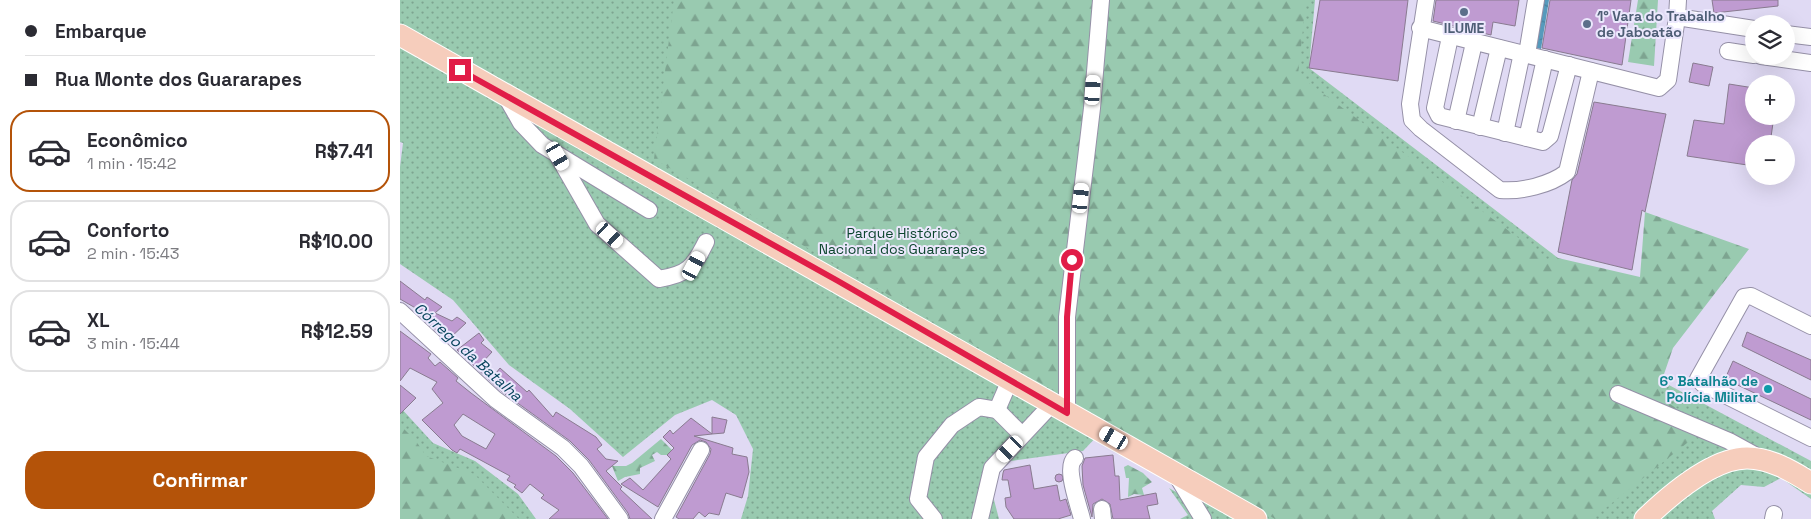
<!DOCTYPE html>
<html lang="pt">
<head>
<meta charset="utf-8">
<style>
  :root { --surface:#fff; --page:#f7f7f7; --text:#2b2b33; --muted:#7c7c81; --line:#e1e1e2; --accent:#b45309 }
  body { margin:0; font-family:"Space Grotesk",sans-serif; background:var(--page); color:var(--text); height:100vh; display:flex; flex-direction:column; font-size:19px; white-space:nowrap }
  * { box-sizing:border-box; margin:0 }
  p { font-size:16px; color:var(--muted) }
  .icon { flex:none; width:28px; height:28px; fill:none; stroke:currentColor; stroke-width:2; stroke-linecap:round; stroke-linejoin:round }
  .map { position:relative; flex:1; overflow:hidden }
  .panel { display:flex; flex-direction:column; background:var(--surface); width:400px }
  .panel>* { flex:none }
  .guide { display:grid; align-content:center; height:110px; padding:0 25px; background:var(--surface) }
  .controls { position:absolute; left:1345px; top:15px; display:grid; gap:10px }
  .controls a { display:grid; place-items:center; width:50px; height:50px; border-radius:50%; background:var(--surface); box-shadow:0 5px 20px #0002; font-size:25px }
  .end { position:absolute; width:22px; height:22px; margin:-11px; border:6px solid #e11d48; background:#fff; box-shadow:0 0 0 2px #fff }
  .from { border-radius:50% }
  .car { position:absolute; width:15px; height:30px; margin:-15px -8px; border-radius:6px; box-shadow:0 0 4px 1px #0007; background:linear-gradient(#fff 24%,#345 0 40%,#fff 0 76%,#345 0 86%,#fff 0) }
  .guide b { display:flex; align-items:center; gap:18px; height:48px; font-size:19px }
  .guide b+b { border-top:1px solid var(--line) }
  .guide i { width:12px; height:12px; background:var(--text) }
  ul { padding:0; list-style:none }
  li { display:flex; align-items:center; gap:15px; height:82px; margin:0 10px 8px; padding:0 15px; border:2px solid var(--line); border-radius:20px }
  li div { flex:1 }
  li b { display:block; font-size:19px }
  li em { font-style:normal; font-weight:700 }
  li.selected { border-color:var(--accent) }
  li>.icon { width:45px; height:45px; stroke-width:1.5 }
  .cta { display:flex; gap:10px; margin-top:auto; padding:10px 25px }
  .cta a { flex:1; height:58px; border-radius:20px; background:var(--accent); color:#fff; font-size:20px; font-weight:700; line-height:58px; text-align:center }
  main { display:flex; flex:1; min-height:0 }
  .map>svg:first-child { display:block }
  .grass { fill:url(#grass-dots) }
  .forest { fill:url(#forest-firs) }
  .water { fill:url(#water-ripples) }
  .building { fill:#bf9bd1; stroke:#897b90; fill-rule:evenodd }
  .lines { fill:none; stroke-linecap:round; stroke-linejoin:round }
  .minor-casing { stroke:#9590a7; stroke-width:18 }
  .major-casing { stroke:#fff; stroke-width:23 }
  .minor { stroke:#fff; stroke-width:16 }
  .major { stroke:#f6cdbc; stroke-width:21 }
  .route { stroke:#e11d48; stroke-width:6 }
  .service-dot { fill:#5c6f8a; stroke:#ece8fd; stroke-width:2 }
  .culture-dot { fill:#0f9aa8; stroke:#ece8fd; stroke-width:2 }
  .labels { text-anchor:middle; stroke-width:4; stroke-linejoin:round; paint-order:stroke }
  .service-label { font-size:14px; font-weight:bold; fill:#4e5e75; stroke:#ece8fd; text-anchor:start }
  .park-label { font-size:14px; fill:#0c452e; stroke:#ece8fd }
  .culture-label { font-size:14px; font-weight:bold; fill:#0d838f; stroke:#ece8fd; text-anchor:end }
  .water-label { font-size:15px; font-style:italic; fill:#06435b; stroke:#ece8fd }
</style>
</head>
<body>
<main>
<section class="panel">
<div class="guide">
<b><i class="from"></i>Embarque</b>
<b><i></i>Rua Monte dos Guararapes</b>
</div>
<ul>
<li class="selected"><svg class="icon" aria-label="car" viewBox="0 0 24 24"><path d="M5 17H2v-5l4-1 3-4h7l3 4 3 1v5h-3M9 17h6M6 11h13"/><circle cx="7" cy="17" r="2"/><circle cx="17" cy="17" r="2"/></svg><div><b>Econômico</b><p>1 min · 15:42</p></div><em>R$7.41</em></li>
<li><svg class="icon" aria-label="car" viewBox="0 0 24 24"><path d="M5 17H2v-5l4-1 3-4h7l3 4 3 1v5h-3M9 17h6M6 11h13"/><circle cx="7" cy="17" r="2"/><circle cx="17" cy="17" r="2"/></svg><div><b>Conforto</b><p>2 min · 15:43</p></div><em>R$10.00</em></li>
<li><svg class="icon" aria-label="car" viewBox="0 0 24 24"><path d="M5 17H2v-5l4-1 3-4h7l3 4 3 1v5h-3M9 17h6M6 11h13"/><circle cx="7" cy="17" r="2"/><circle cx="17" cy="17" r="2"/></svg><div><b>XL</b><p>3 min · 15:44</p></div><em>R$12.59</em></li>
</ul>
<div class="cta"><a>Confirmar</a></div>
</section>
<div class="map">
<svg width="1411" height="519" viewBox="0 0 1411 519">
  <defs>
    <pattern id="grass-dots" width="8" height="8" patternUnits="userSpaceOnUse" patternTransform="scale(1.25)"><rect width="8" height="8" fill="#99cab0"/><path d="M2 2h.1M6 6h.1" fill="none" stroke="#7da490" stroke-width="1.8" stroke-linecap="round"/></pattern>
    <pattern id="forest-firs" width="22" height="20" patternUnits="userSpaceOnUse" patternTransform="scale(1.25)"><rect width="22" height="20" fill="#99cab0"/><path d="M5 1l3.5 6h-7zM16 11l3.5 6h-7z" fill="#7da490"/></pattern>
    <pattern id="water-ripples" width="26" height="14" patternUnits="userSpaceOnUse" patternTransform="scale(1.25)"><rect width="26" height="14" fill="#569abc"/><path d="M2 4q2-2 4 0t4 0M15 11q2-2 4 0t4 0" fill="none" stroke="#477e99"/></pattern>
  </defs>
  <rect width="100%" height="100%" fill="#e0daf4"/>
  <g class="grass">
    <polygon points="0,0 915,0 909,68 1158,258 1267,384 1411,461 1411,499 1381,478 1364,487 1341,485 1312,511 1315,519 780,519 788,515 769,488 792,501 788,493 701,432 683,451 597,463 593,496 599,519 341,519 348,496 353,449 336,415 312,400 275,415 223,457 170,409 109,365 53,300 0,264 0,167 3,143 0,142"/>
    <polygon points="0,407 33,443 75,461 118,494 136,519 0,519"/>
  </g>
  <g class="forest">
    <polygon points="274,0 906,0 898,75 1147,259 1158,258 1240,277 1245,212 1349,249 1273,348 1263,377 1260,398 1307,427 1192,519 875,519 254,159"/>
    <polygon points="1238,0 1258,0 1254,66 1228,62"/>
    <polygon points="0,425 16,441 26,456 74,474 119,519 0,519"/>
    <polygon points="261,439 272,450 267,455 261,455 257,452 252,455 255,461 240,468 240,474 225,477 218,481 212,466 226,466 232,463"/>
    <polygon points="728,465 743,473 752,482 742,488 744,495 734,494 728,497 729,478 726,478 724,467"/>
  </g>
  <polygon class="water" points="1140,0 1149,0 1141,49 1132,47"/>
  <g class="building">
    <polygon points="920,0 1008,0 998,81 909,68"/>
    <polygon points="1036,0 1119,0 1115,26 1093,22 1091,35 1033,21"/>
    <polygon points="1150,0 1231,0 1222,65 1142,48"/>
    <polygon points="1312,0 1378,0 1378,6 1314,13"/>
    <polygon points="1293,63 1313,67 1309,86 1289,82"/>
    <polygon points="1329,84 1354,88 1354,116 1374,116 1370,144 1354,144 1354,166 1287,156 1294,120 1324,124"/>
    <polygon points="1194,102 1266,114 1245,212 1242,210 1232,270 1158,252 1172,180 1177,174"/>
    <polygon points="0,281 25,300 27,297 42,307 35,313 52,321 57,317 66,323 49,339 40,328 37,331 17,313 19,310 0,299"/>
    <path d="M0 331 31 354 28 358 35 366 40 362 58 378 56 381 71 393 156 456 173 473 208 519H149L159 510 141 498 144 495 130 484 122 493 114 487 116 485 107 480 110 476 60 449 57 453 52 450 22 420 43 403 32 389 37 382 10 368 0 381ZM63 414 95 434 86 449 62 436 54 425Z"/>
    <polygon points="1347,332 1411,360 1411,380 1342,346"/>
    <polygon points="79,333 84,340 81,343 92,352 80,365 96,373 100,368 127,392 129,390 153,417 156,412 196,437 202,445 197,449 206,459 218,461 206,471 222,487 220,489 252,519 230,519 228,513 189,460 170,441 101,391 57,350"/>
    <polygon points="1333,361 1411,399 1411,420 1325,379"/>
    <polygon points="0,385 16,398 0,414"/>
    <polygon points="312,417 327,420 324,433 312,434"/>
    <polygon points="291,418 312,434 294,436 333,448 332,454 347,457 349,472 342,498 326,493 319,515 309,513 305,517 299,512 293,519 279,519 276,517 310,454 311,449 306,442 300,440 292,445 258,507 221,484 230,478 243,490 271,459 267,455 274,448 263,437 270,430 273,434"/>
    <polygon points="713,455 715,476 719,476 720,500 756,493 758,504 747,506 750,519 713,519 710,504 702,499 693,504 692,517 683,485 682,466 685,458"/>
    <polygon points="630,465 634,489 657,485 660,501 666,499 671,515 658,519 614,519 606,507 605,498 611,497 608,480 602,480 603,473 604,470"/>
    <circle cx="659" cy="478" r="4"/>
  </g>
  <g class="lines">
    <g class="minor-casing">
      <g id="minor">
        <path d="M1026 0 1010 104 1012 120 1021 129 1100 190C1121 192 1150 185 1167 172L1191 71"/>
        <polyline points="1277,17 1278,0"/>
        <polyline points="1020,28 1259,88 1268,80 1277,17 1354,29"/>
        <polyline points="1386,34 1411,37"/>
        <polyline points="1050,37 1035,108 1039,116 1143,142 1150,136 1169,65"/>
        <polyline points="1328,51 1354,55"/>
        <polyline points="1127,54 1136,0"/>
        <polyline points="1361,56 1411,63"/>
        <polyline points="105,95 121,123 142,145 249,210"/>
        <polyline points="1056,121 1074,43"/>
        <polyline points="1080,127 1099,48"/>
        <polyline points="1105,133 1122,53"/>
        <polyline points="1127,138 1145,59"/>
        <path d="M158 156 197 224 259 279C288 274 293 268 306 242"/>
        <polyline points="0,311 95,399 163,448 181,466 220,519"/>
        <polyline points="1411,326 1351,296 1344,297 1298,379 1303,384 1411,438"/>
        <polyline points="1218,394 1329,441 1360,458"/>
        <polyline points="597,410 622,435"/>
        <polyline points="667,413 667,317 692,108 701,0"/>
        <path d="M675 458C664 467 679 506 682 519"/>
        <polyline points="775,473 803,519"/>
        <polyline points="702,509 703,519"/>
        <polyline points="263,519 301,450"/>
        <polyline points="534,519 518,499 526,457 552,425 579,407 597,410 610,380"/>
        <polyline points="580,519 592,468 652,404"/>
        <polyline points="1373,519 1374,514"/>
      </g>
    </g>
    <g class="major-casing">
      <g id="major">
        <polyline points="0,35 856,519"/>
        <path d="M1245 519C1269 496 1312 458 1347 458 1370 458 1392 471 1411 483"/>
      </g>
    </g>
    <use href="#minor" class="minor"/>
    <use href="#major" class="major"/>
  </g>
  <g class="lines">
    <polyline class="route" points="60,70 438,281 667,413 667,317 672,260"/>
  </g>
  <g class="service-dot">
    <circle cx="1064" cy="12" r="5"/>
    <circle cx="1187" cy="24" r="5"/>
  </g>
  <circle class="culture-dot" cx="1368" cy="389" r="5"/>
  <g class="labels">
    <g class="service-label">
      <text x="1197" y="21">1° Vara do Trabalho<tspan x="1197" dy="16">de Jaboatão</tspan></text>
      <text x="1064" y="33" text-anchor="middle">ILUME</text>
    </g>
    <g class="park-label">
      <text x="502" y="238">Parque Histórico<tspan x="502" dy="16">Nacional dos Guararapes</tspan></text>
    </g>
    <g class="culture-label">
      <text x="1358" y="386">6° Batalhão de<tspan x="1358" dy="16">Polícia Militar</tspan></text>
    </g>
    <g class="water-label">
      <text transform="translate(68 352) rotate(42)" y="5">Córrego da Batalha</text>
    </g>
  </g>
</svg>
<div class="controls">
<a><svg class="icon" aria-label="layers" viewBox="0 0 24 24"><path d="M12 4l9 5-9 5-9-5zM3 14l9 5 9-5"/></svg></a>
<a>+</a>
<a>−</a>
</div>
<i class="end from" style="left:672px;top:260px"></i>
<i class="end" style="left:60px;top:70px"></i>
<i class="car" style="left:693px;top:90px;rotate:4deg"></i>
<i class="car" style="left:158px;top:156px;rotate:150deg"></i>
<i class="car" style="left:681px;top:198px;rotate:6deg"></i>
<i class="car" style="left:210px;top:235px;rotate:132deg"></i>
<i class="car" style="left:294px;top:266px;rotate:28deg"></i>
<i class="car" style="left:714px;top:438px;rotate:300deg"></i>
<i class="car" style="left:610px;top:449px;rotate:224deg"></i>
</div>
</main>
</body>
</html>
